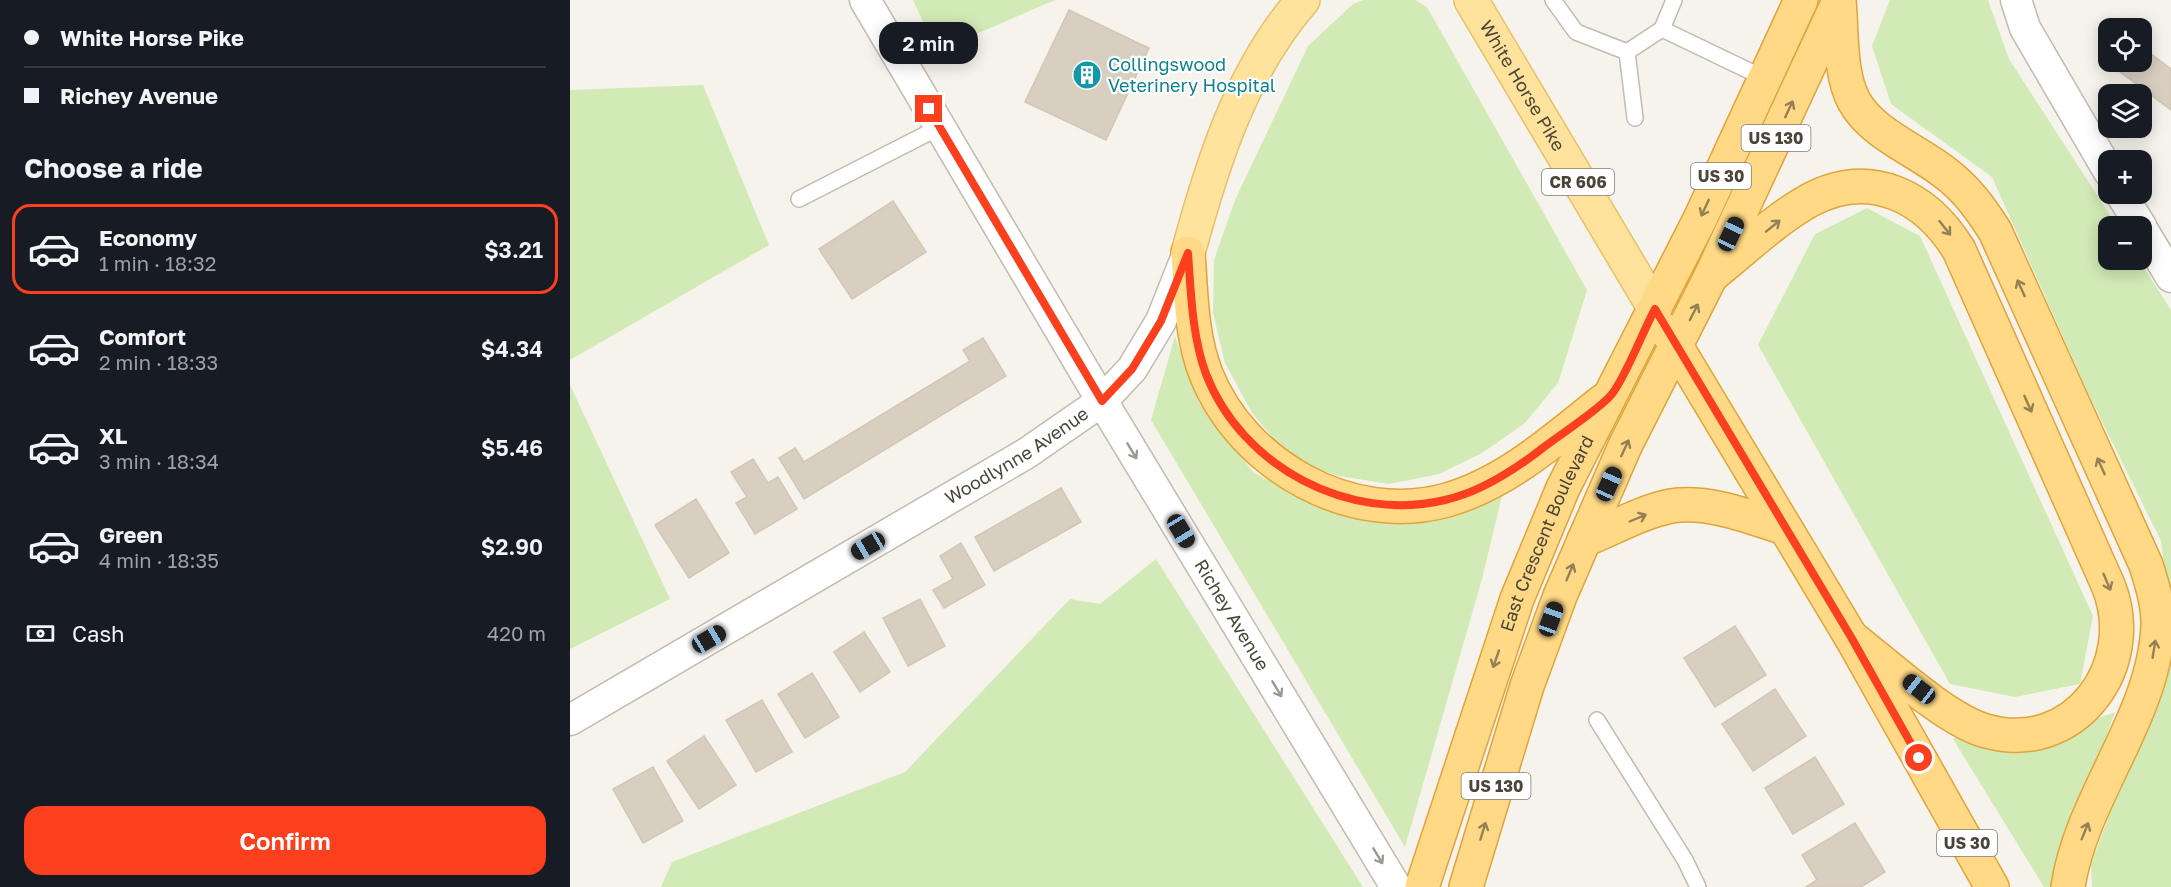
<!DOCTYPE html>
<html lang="en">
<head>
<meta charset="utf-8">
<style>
  :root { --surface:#171b24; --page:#242831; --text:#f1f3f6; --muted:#9ea1a6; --line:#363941; --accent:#fc3f1d }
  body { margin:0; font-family:"Golos Text",sans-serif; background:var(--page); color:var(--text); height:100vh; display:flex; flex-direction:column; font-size:22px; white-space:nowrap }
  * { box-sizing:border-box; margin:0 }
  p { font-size:20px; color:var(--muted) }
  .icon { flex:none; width:33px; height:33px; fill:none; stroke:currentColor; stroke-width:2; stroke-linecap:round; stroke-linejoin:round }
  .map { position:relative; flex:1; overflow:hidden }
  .sheet { display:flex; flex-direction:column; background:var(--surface); width:570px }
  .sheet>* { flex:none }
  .hud { display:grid; align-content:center; height:132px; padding:0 24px; background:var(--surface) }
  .controls { position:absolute; left:1528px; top:18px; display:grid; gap:12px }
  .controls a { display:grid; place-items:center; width:54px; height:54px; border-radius:12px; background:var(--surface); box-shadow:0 3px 15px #0003; font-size:30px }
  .end { position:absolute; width:27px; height:27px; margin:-14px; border:8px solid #fc3f1d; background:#fff; box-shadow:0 0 0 3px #fff }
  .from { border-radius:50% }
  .bubble { position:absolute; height:42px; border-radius:18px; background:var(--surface); box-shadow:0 3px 15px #0003; font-size:20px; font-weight:600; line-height:42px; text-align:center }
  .car { position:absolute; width:18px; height:36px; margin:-18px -9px; border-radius:8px; box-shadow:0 0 4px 2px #0007; background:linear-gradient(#222 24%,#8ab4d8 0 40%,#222 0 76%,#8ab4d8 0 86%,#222 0) }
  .hud b { display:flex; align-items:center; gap:21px; height:57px; font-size:22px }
  .hud b+b { border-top:2px solid var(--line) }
  .hud i { width:15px; height:15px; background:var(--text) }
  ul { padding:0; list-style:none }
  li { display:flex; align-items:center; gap:18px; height:90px; margin:0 12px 9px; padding:0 12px; border:3px solid transparent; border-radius:18px }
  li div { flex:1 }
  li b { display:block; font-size:22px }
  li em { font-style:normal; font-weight:600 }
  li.current { border-color:var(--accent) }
  li>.icon { width:54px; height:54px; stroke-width:1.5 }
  h2 { padding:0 24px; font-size:27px; line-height:72px }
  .pay { display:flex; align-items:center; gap:15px; height:66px; padding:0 24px; font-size:22px }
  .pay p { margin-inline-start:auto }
  .cta { display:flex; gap:12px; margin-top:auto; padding:12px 24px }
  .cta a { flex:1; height:69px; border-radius:18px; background:var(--accent); color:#fff; font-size:24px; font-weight:600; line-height:69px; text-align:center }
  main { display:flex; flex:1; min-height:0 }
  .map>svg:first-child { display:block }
  .green { fill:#d2eab5 }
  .building { fill:#d8cfc1; stroke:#d3c7b4; stroke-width:1.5 }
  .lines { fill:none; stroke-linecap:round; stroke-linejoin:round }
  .service-casing { stroke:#c2bbae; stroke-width:18 }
  .minor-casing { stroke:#c2bbae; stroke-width:33 }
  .primary-casing { stroke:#e6c16a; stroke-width:36 }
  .trunk-casing { stroke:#e0a43c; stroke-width:36 }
  .service { stroke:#fff; stroke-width:15 }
  .minor { stroke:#fff; stroke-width:30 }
  .primary { stroke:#ffe39c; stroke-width:33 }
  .trunk { stroke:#ffd985; stroke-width:33 }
  .oneway { stroke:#938057 }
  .oneway2 { stroke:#9c9892 }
  .route { stroke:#fc3f1d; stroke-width:8 }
  .labels { text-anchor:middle; stroke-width:4.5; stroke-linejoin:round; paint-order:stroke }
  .shield { fill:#fff; stroke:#817c74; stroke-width:1.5 }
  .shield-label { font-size:16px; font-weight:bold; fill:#4b4439 }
  .culture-label { font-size:18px; fill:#0d838f; stroke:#fff; text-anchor:start }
  .street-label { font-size:18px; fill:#4b4439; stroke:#fff }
</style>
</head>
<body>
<main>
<section class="sheet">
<div class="hud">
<b><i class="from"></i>White Horse Pike</b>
<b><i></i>Richey Avenue</b>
</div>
<h2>Choose a ride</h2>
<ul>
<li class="current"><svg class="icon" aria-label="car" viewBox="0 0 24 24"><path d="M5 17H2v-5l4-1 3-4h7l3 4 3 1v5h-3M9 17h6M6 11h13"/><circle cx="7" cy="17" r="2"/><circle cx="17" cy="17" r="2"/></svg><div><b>Economy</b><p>1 min · 18:32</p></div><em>$3.21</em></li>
<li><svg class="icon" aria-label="car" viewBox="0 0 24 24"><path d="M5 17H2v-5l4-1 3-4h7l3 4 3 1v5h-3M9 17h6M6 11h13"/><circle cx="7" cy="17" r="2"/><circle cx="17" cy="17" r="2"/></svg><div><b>Comfort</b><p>2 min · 18:33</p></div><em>$4.34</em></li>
<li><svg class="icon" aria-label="car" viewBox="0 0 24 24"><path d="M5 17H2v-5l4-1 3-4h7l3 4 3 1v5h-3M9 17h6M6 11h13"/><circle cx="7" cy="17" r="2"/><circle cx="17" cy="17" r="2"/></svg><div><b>XL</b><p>3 min · 18:34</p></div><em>$5.46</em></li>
<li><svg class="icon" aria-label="car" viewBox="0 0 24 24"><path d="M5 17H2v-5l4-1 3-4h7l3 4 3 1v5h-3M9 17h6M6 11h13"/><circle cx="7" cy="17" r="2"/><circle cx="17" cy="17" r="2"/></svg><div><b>Green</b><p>4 min · 18:35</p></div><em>$2.90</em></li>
</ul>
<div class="pay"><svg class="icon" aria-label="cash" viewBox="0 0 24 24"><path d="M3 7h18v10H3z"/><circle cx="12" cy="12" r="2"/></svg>Cash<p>420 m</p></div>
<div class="cta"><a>Confirm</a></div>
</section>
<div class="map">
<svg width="1601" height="887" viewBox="0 0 1601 887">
  <rect width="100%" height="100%" fill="#f6f3ec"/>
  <g class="green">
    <polygon points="343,0 485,0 367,51"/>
    <polygon points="793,0 845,0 857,7 1017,290 988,383 954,424 912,453 869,474 819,484 769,476 722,460 682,413 655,363 643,313 644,260 665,200 738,46 783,4"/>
    <polygon points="1320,0 1418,0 1439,59 1547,226 1539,226 1539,260 1569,260 1601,310 1601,618 1591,541 1518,393 1422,177 1321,104 1302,46"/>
    <polygon points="133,85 199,245 0,360 0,90"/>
    <polygon points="1297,208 1350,236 1523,616 1510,684 1445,697 1380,684 1188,345 1245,234"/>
    <polygon points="605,336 629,403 684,473 751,507 786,517 822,524 871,516 932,496 912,579 835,847 581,420"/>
    <polygon points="0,385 100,599 0,649"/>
    <polygon points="586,559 793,887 91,887 102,862 335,772 500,599 530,604"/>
    <polygon points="1601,634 1601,887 1522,887 1521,864 1567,740"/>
    <polygon points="1545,712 1481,887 1474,887 1383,739 1389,736 1411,747 1443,751"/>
  </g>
  <g class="building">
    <polygon points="499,10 579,48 536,140 455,102"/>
    <polygon points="1572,47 1601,69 1601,110 1545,68 1550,62 1572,62"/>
    <polygon points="323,201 356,252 282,299 249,249"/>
    <polygon points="413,338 436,376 234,499 209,458 225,448 234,462 400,361 393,350"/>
    <polygon points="183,459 198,483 208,477 227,509 185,534 166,503 177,497 161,472"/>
    <polygon points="491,488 511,522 424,571 405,537"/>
    <polygon points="126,499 159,553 119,578 85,525"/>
    <polygon points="391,543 415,585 374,608 363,590 383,579 370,556"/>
    <polygon points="350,599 375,646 338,666 313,618"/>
    <polygon points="1165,626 1196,675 1145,707 1114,658"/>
    <polygon points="294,632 320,672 290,692 264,652"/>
    <polygon points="242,673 269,717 235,738 208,694"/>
    <polygon points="1205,689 1236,736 1183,771 1152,724"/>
    <polygon points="192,700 222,752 186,772 156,720"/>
    <polygon points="134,736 166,785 129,809 97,761"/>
    <polygon points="1245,757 1274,804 1223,834 1195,788"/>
    <polygon points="83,767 113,821 73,843 43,789"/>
    <polygon points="1285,823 1315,872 1291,887 1236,887 1247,880 1232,855"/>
  </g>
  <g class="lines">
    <g class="service-casing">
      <g id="service">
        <polyline points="983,0 1006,32 1057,52 1065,118"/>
        <polyline points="1092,29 1104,0"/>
        <polyline points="1057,52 1092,29 1196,79"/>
        <polyline points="229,199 370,127"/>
        <polyline points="1027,720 1115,860 1128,887"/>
      </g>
    </g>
    <g class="minor-casing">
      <g id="minor">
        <path id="s1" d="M295 0 532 401 826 887"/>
        <polyline points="1446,0 1455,28 1539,172"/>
        <polyline points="1551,194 1571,226"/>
        <polyline points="1572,229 1601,277"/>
        <path id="s2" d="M0 720 457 453 532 401 562 369 591 321 618 253"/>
      </g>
    </g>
    <g class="primary-casing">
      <g id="primary">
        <path id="s3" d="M901 0 1085 309"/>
        <path d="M618 253C642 164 671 71 733 0"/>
      </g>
    </g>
    <g class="trunk-casing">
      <g id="trunk">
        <path d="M1269 0C1272 31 1269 73 1284 101 1301 133 1346 150 1374 172 1396 188 1411 209 1425 231L1576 565C1582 584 1588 603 1588 623 1586 715 1511 797 1498 887"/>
        <path d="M618 253C621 293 621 336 636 374 672 465 781 527 877 500 937 483 986 438 1033 401"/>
        <path d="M1141 276C1173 251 1204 220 1240 200 1300 168 1356 196 1389 250L1538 585C1571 666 1504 756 1416 731 1376 720 1316 664 1281 637"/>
        <polyline points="1097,331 1281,637 1422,887"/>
        <path d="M1014 540C1042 529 1071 512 1101 506 1139 500 1180 517 1215 528"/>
        <path id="s4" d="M852 887 947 599 993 488 1130 219 1231 0"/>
        <polyline points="896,887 957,686 990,596 1055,446 1141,276 1268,3"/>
      </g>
    </g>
    <use href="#service" class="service"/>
    <use href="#minor" class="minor"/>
    <use href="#primary" class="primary"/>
    <use href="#trunk" class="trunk"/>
  </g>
  <defs><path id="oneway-shaft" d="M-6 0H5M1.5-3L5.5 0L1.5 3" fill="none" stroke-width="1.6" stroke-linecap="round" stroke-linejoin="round" transform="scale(1.5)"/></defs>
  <g class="oneway">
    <use href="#oneway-shaft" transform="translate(1219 109) rotate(-65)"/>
    <use href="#oneway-shaft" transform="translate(1135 208) rotate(115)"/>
    <use href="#oneway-shaft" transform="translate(1203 226) rotate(-39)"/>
    <use href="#oneway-shaft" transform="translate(1375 228) rotate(52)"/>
    <use href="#oneway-shaft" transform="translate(1451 288) rotate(-114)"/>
    <use href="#oneway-shaft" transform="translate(1124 312) rotate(-63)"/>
    <use href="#oneway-shaft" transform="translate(1458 404) rotate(66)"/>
    <use href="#oneway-shaft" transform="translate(1055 448) rotate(-65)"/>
    <use href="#oneway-shaft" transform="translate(1531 466) rotate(-114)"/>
    <use href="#oneway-shaft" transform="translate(1068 518) rotate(-23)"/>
    <use href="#oneway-shaft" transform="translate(1000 572) rotate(-67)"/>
    <use href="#oneway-shaft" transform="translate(1537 582) rotate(67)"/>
    <use href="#oneway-shaft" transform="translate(1584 649) rotate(-81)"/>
    <use href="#oneway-shaft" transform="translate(926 659) rotate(109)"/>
    <use href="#oneway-shaft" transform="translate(913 831) rotate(-73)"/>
    <use href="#oneway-shaft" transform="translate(1515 831) rotate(-68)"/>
  </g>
  <g class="oneway2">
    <use href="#oneway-shaft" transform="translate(562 451) rotate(59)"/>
    <use href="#oneway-shaft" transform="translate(707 689) rotate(59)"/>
    <use href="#oneway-shaft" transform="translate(808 856) rotate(59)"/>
  </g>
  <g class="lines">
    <path class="route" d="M359 109 532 401 562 369 591 321 618 253C621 293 622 336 636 374 672 467 779 523 875 500 911 492 946 469 974 447 991 434 1030 409 1042 394 1056 376 1073 331 1085 309L1281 637 1349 758"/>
  </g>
  <defs>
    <g id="building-disc" transform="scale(1.5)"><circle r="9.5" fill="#0f9aa8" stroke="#fff"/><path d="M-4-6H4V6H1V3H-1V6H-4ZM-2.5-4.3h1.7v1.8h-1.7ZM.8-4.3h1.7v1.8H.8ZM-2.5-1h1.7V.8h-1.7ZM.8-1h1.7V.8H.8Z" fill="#fff"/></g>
  </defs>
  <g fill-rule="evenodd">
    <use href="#building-disc" x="517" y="75"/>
  </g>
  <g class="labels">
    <g class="shield">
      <rect x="1171.5" y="125" width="69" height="26" rx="4.5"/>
      <rect x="1121" y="163" width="60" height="26" rx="4.5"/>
      <rect x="972" y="169" width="72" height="26" rx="4.5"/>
      <rect x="891.5" y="773" width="69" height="26" rx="4.5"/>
      <rect x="1367" y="830" width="60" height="26" rx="4.5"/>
    </g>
    <g class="shield-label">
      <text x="1206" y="144">US 130</text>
      <text x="1151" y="182">US 30</text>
      <text x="1008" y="188">CR 606</text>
      <text x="926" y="792">US 130</text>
      <text x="1397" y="849">US 30</text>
    </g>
    <g class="culture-label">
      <text x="538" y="71">Collingswood<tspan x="538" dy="21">Veterinery Hospital</tspan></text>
    </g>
    <g class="street-label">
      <text dy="6" stroke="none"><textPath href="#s3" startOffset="100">White Horse Pike</textPath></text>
      <text dy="6" stroke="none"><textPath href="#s2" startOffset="519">Woodlynne Avenue</textPath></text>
      <text dy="6" stroke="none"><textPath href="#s4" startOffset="375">East Crescent Boulevard</textPath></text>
      <text dy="6" stroke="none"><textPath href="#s1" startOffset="716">Richey Avenue</textPath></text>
    </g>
  </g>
</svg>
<div class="controls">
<a><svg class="icon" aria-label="locate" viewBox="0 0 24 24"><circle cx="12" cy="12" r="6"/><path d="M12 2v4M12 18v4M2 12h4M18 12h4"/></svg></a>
<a><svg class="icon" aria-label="layers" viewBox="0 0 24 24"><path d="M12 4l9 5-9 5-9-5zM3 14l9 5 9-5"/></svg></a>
<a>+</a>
<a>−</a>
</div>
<i class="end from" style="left:1349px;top:758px"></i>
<i class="end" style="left:359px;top:109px"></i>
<div class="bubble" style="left:309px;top:22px;width:99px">2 min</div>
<i class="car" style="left:1161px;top:234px;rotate:25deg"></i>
<i class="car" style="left:1039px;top:484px;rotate:24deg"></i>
<i class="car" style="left:611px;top:531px;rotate:149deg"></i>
<i class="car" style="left:298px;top:546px;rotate:240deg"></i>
<i class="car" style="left:981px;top:619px;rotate:20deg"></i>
<i class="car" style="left:139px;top:639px;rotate:60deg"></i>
<i class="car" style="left:1349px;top:689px;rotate:308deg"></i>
</div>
</main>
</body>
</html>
